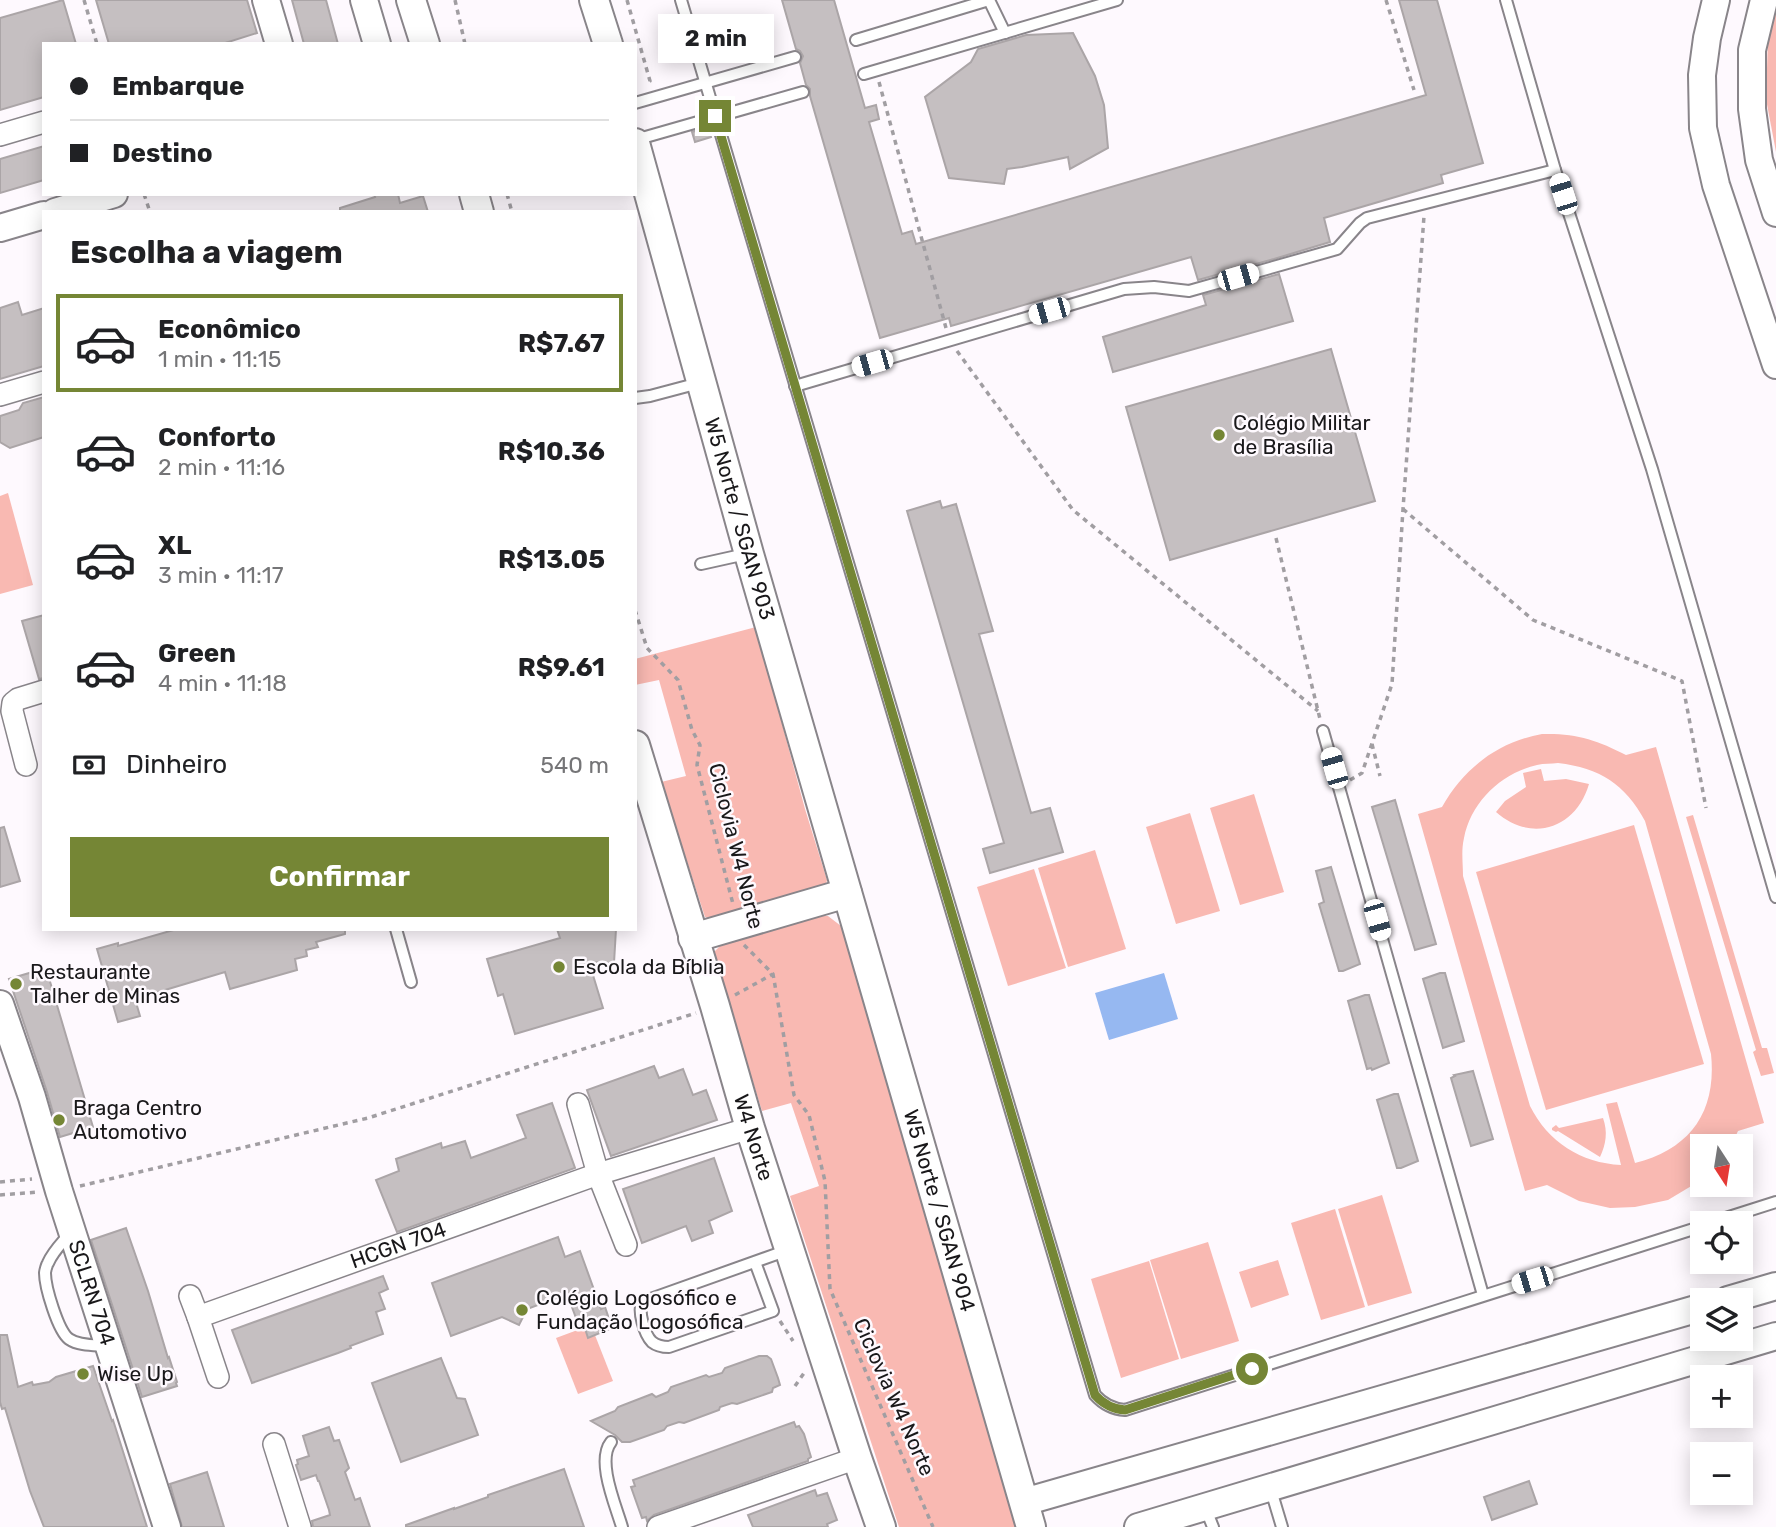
<!DOCTYPE html>
<html lang="pt">
<head>
<meta charset="utf-8">
<style>
  :root { --surface:#fff; --page:#f6f6f6; --text:#202124; --muted:#757577; --line:#e0e0e0; --accent:#758635 }
  body { margin:0; font-family:Rubik,sans-serif; background:var(--page); color:var(--text); height:100vh; display:flex; flex-direction:column; font-size:26px; white-space:nowrap }
  * { box-sizing:border-box; margin:0 }
  p { font-size:23px; color:var(--muted) }
  .icon { flex:none; width:38px; height:38px; fill:none; stroke:currentColor; stroke-width:2; stroke-linecap:round; stroke-linejoin:round }
  .map { position:relative; flex:1; overflow:hidden }
  .side { position:absolute; left:42px; top:210px; width:595px; height:721px; display:flex; flex-direction:column; background:var(--surface); border-radius:0px; box-shadow:0 4px 18px #0003 }
  .side>* { flex:none }
  .top-card { position:absolute; left:42px; top:42px; width:595px; height:154px; border-radius:0px; box-shadow:0 4px 18px #0003; display:grid; align-content:center; height:154px; padding:0 28px; background:var(--surface) }
  .needle { width:46px; rotate:168deg }
  .tools { position:absolute; left:1690px; top:1134px; display:grid; gap:14px }
  .tools a { display:grid; place-items:center; width:63px; height:63px; border-radius:0px; background:var(--surface); box-shadow:0 4px 18px #0003; font-size:35px }
  .end { position:absolute; width:32px; height:32px; margin:-16px; border:9px solid #758635; background:#fff; box-shadow:0 0 0 4px #fff }
  .from { border-radius:50% }
  .bubble { position:absolute; height:49px; border-radius:0px; background:var(--surface); box-shadow:0 4px 18px #0003; font-size:23px; font-weight:700; line-height:49px; text-align:center }
  .car { position:absolute; width:21px; height:42px; margin:-21px -10px; border-radius:9px; box-shadow:0 0 5px 2px #0007; background:linear-gradient(#fff 24%,#345 0 40%,#fff 0 76%,#345 0 86%,#fff 0) }
  .top-card b { display:flex; align-items:center; gap:24px; height:66px; font-size:26px }
  .top-card b+b { border-top:2px solid var(--line) }
  .top-card i { width:18px; height:18px; background:var(--text) }
  ul { padding:0; list-style:none }
  li { display:flex; align-items:center; gap:21px; height:98px; margin:0 14px 10px; padding:0 14px; border:4px solid transparent; border-radius:0px }
  li div { flex:1 }
  li b { display:block; font-size:26px }
  li em { font-style:normal; font-weight:700 }
  li.active { border-color:var(--accent) }
  li>.icon { width:63px; height:63px; stroke-width:1.5 }
  h2 { padding:0 28px; font-size:32px; line-height:84px }
  .pay { display:flex; align-items:center; gap:18px; height:77px; padding:0 28px; font-size:26px }
  .pay p { margin-inline-start:auto }
  .action { display:flex; gap:14px; margin-top:auto; padding:14px 28px }
  .action a { flex:1; height:80px; border-radius:0px; background:var(--accent); color:#fff; font-size:28px; font-weight:700; line-height:80px; text-align:center }
  .map>svg:first-child { display:block }
  .green { fill:#f9b9b2; fill-rule:evenodd }
  .water { fill:#96b8f1 }
  .building { fill:#c5bfc1; stroke:#aba5a7; stroke-width:2 }
  .lines { fill:none; stroke-linecap:round; stroke-linejoin:round }
  .service-casing { stroke:#89858a; stroke-width:14 }
  .minor-casing { stroke:#89858a; stroke-width:24 }
  .tertiary-casing { stroke:#89858a; stroke-width:30 }
  .secondary-casing { stroke:#89858a; stroke-width:32 }
  .path { stroke:#a19ea2; stroke-width:3.5; stroke-dasharray:5 5; stroke-linecap:butt }
  .service { stroke:#fff; stroke-width:10 }
  .minor { stroke:#fff; stroke-width:21 }
  .tertiary { stroke:#fff; stroke-width:26 }
  .secondary { stroke:#fff; stroke-width:28 }
  .route { stroke:#758635; stroke-width:9 }
  .poi-dot { fill:#758635; stroke:#fef9fe; stroke-width:2.5 }
  .labels { text-anchor:middle; stroke-width:5; stroke-linejoin:round; paint-order:stroke }
  .poi-label { font-size:21px; fill:#19181a; stroke:#fef9fe; text-anchor:start }
  .street-label { font-size:21px; fill:#19181a; stroke:#fef9fe }
</style>
</head>
<body>
<div class="map">
<svg width="1776" height="1527" viewBox="0 0 1776 1527">
  <rect width="100%" height="100%" fill="#fef9fe"/>
  <g class="green">
    <polygon points="1776,8 1776,152 1766,99 1768,37"/>
    <polygon points="8,493 33,585 0,594 0,496"/>
    <polygon points="756,627 805,809 827,880 825,889 722,922 705,917 661,782 686,776 659,680 635,685 635,659"/>
    <path d="M1542 734C1576 733 1597 740 1626 755L1656 747 1764 1123 1738 1131 1731 1146H1703V1179L1668 1200 1635 1207 1610 1208 1579 1201 1547 1185 1525 1191 1418 814 1442 807C1464 768 1498 742 1542 734ZM1558 763C1600 768 1625 784 1645 821L1711 1054C1717 1112 1690 1149 1635 1163L1617 1102 1606 1104 1621 1165C1581 1163 1548 1142 1530 1106L1463 876C1463 863 1461 851 1464 838 1471 802 1501 773 1537 765 1544 763 1551 764 1558 763Z"/>
    <path d="M1541 769 1544 781 1566 779 1589 784C1576 829 1531 843 1496 812L1505 801 1526 787 1523 773Z"/>
    <polygon points="1254,794 1284,892 1240,905 1210,808"/>
    <polygon points="1190,813 1220,911 1176,924 1146,827"/>
    <polygon points="1693,815 1762,1048 1767,1048 1774,1073 1761,1076 1753,1052 1756,1050 1686,817"/>
    <polygon points="1634,825 1704,1064 1546,1110 1476,872"/>
    <polygon points="1095,850 1126,949 1068,967 1038,868"/>
    <polygon points="1034,869 1066,968 1008,986 977,887"/>
    <polygon points="819,916 828,916 841,926 933,1240 1018,1527 899,1527 790,1196 819,1186 791,1103 762,1111 713,953 721,945"/>
    <path d="M1603 1118C1608 1132 1606 1144 1600 1157L1558 1131 1556 1132 1552 1130V1128L1556 1125 1559 1128Z"/>
    <polygon points="1382,1195 1412,1293 1368,1306 1338,1209"/>
    <polygon points="1335,1209 1365,1307 1321,1320 1291,1223"/>
    <polygon points="1208,1242 1239,1341 1181,1359 1150,1260"/>
    <polygon points="1278,1260 1289,1295 1251,1308 1239,1272"/>
    <polygon points="1149,1261 1179,1359 1121,1378 1091,1279"/>
    <polygon points="591,1325 613,1381 578,1394 556,1338"/>
  </g>
  <polygon class="water" points="1164,973 1178,1019 1109,1040 1095,993"/>
  <g class="building">
    <polygon points="63,0 76,44 44,44 44,97 0,110 0,18"/>
    <polygon points="96,0 247,0 257,33 222,44 109,44"/>
    <polygon points="292,0 326,0 338,44 304,44"/>
    <polygon points="782,0 834,0 865,108 876,105 879,119 869,122 902,234 912,231 916,244 1426,95 1399,0 1437,0 1483,163 1441,175 1443,183 1324,218 1330,242 1274,259 1198,280 1191,257 951,326 949,318 880,338 810,96 810,89 806,85 800,63 803,56 800,51 796,49"/>
    <polygon points="1073,33 1095,76 1104,105 1108,148 1070,169 1068,157 1022,167 1007,169 1004,184 949,178 925,97 971,62 978,49 1026,35"/>
    <polygon points="708,127 711,137 695,142 692,132"/>
    <polygon points="44,146 44,180 0,193 0,159"/>
    <polygon points="374,194 398,194 400,203 423,196 428,212 340,212 340,208 375,197"/>
    <polygon points="1279,274 1293,321 1113,372 1103,337 1206,305 1203,295"/>
    <polygon points="18,302 22,315 44,308 44,366 0,379 0,308"/>
    <polygon points="1331,349 1375,501 1170,560 1126,407"/>
    <polygon points="44,397 44,437 10,448 0,442 0,416 19,410 23,403"/>
    <polygon points="940,501 942,508 956,504 993,631 979,634 1031,813 1050,808 1063,852 990,873 983,849 1004,843 907,511"/>
    <polygon points="44,615 44,678 39,679 22,621"/>
    <polygon points="1395,800 1436,944 1415,950 1372,807"/>
    <polygon points="4,827 20,881 0,887 0,828"/>
    <polygon points="1331,867 1360,964 1343,971 1339,971 1319,904 1324,902 1316,871"/>
    <polygon points="177,929 345,929 345,934 316,942 318,947 306,950 307,956 295,959 297,970 230,989 225,972 135,999 140,1016 118,1022 97,949 118,943 118,946"/>
    <polygon points="557,929 616,929 614,963 589,962 603,1008 515,1034 503,994 498,996 487,959 560,938"/>
    <polygon points="46,968 93,1127 60,1137 47,1092 9,979"/>
    <polygon points="1440,973 1445,973 1464,1041 1443,1048 1423,979"/>
    <polygon points="1365,995 1369,995 1389,1063 1372,1070 1371,1068 1367,1069 1348,1001"/>
    <polygon points="654,1066 659,1078 683,1069 693,1095 706,1090 717,1120 611,1156 587,1090"/>
    <polygon points="1473,1071 1493,1139 1471,1146 1451,1078 1455,1076 1454,1075"/>
    <polygon points="1394,1094 1398,1094 1418,1161 1401,1168 1397,1168 1377,1100"/>
    <polygon points="552,1103 575,1168 397,1232 376,1180 399,1171 396,1159 441,1143 442,1148 465,1141 471,1158 526,1138 517,1115"/>
    <polygon points="714,1158 732,1211 709,1221 713,1233 692,1241 686,1226 642,1243 623,1189"/>
    <polygon points="126,1228 148,1291 168,1358 169,1357 177,1382 176,1383 177,1386 142,1397 91,1240"/>
    <polygon points="558,1237 565,1257 580,1251 601,1309 605,1307 612,1328 588,1338 581,1316 576,1318 567,1294 527,1309 519,1325 502,1317 451,1336 432,1283"/>
    <polygon points="383,1276 388,1289 379,1293 385,1309 376,1312 383,1334 350,1346 351,1348 338,1353 252,1383 232,1330"/>
    <polygon points="0,1335 7,1335 18,1387 32,1382 33,1385 49,1382 56,1377 93,1366 112,1421 113,1420 147,1527 44,1527 30,1491 5,1408 2,1409 0,1402"/>
    <polygon points="759,1356 767,1356 771,1359 778,1378 780,1385 773,1388 772,1392 737,1404 732,1403 720,1407 719,1410 684,1423 679,1422 667,1426 664,1430 630,1442 622,1442 615,1435 591,1421 615,1411 618,1407 652,1394 656,1397 668,1392 671,1387 706,1375 709,1377 722,1373 725,1368"/>
    <polygon points="441,1358 457,1398 465,1399 478,1435 401,1462 372,1383"/>
    <polygon points="794,1422 796,1427 799,1426 804,1434 811,1457 808,1459 808,1461 654,1515 647,1521 646,1517 642,1518 631,1487 635,1486 633,1480"/>
    <polygon points="329,1427 334,1441 339,1440 349,1468 345,1472 355,1500 360,1498 370,1527 313,1527 312,1521 330,1515 329,1510 319,1481 318,1481 316,1475 301,1480 296,1465 298,1464 297,1460 309,1456 303,1436"/>
    <polygon points="564,1469 584,1527 406,1527 406,1525 454,1508 454,1509 488,1497 488,1495"/>
    <polygon points="207,1472 224,1527 182,1527 170,1484"/>
    <polygon points="1529,1481 1537,1504 1492,1520 1484,1497"/>
    <polygon points="815,1490 817,1496 827,1493 837,1520 827,1524 828,1527 753,1527 748,1515"/>
  </g>
  <g class="lines">
    <g class="service-casing">
      <g id="service">
        <path d="M681 0 1095 1395C1103 1404 1112 1409 1125 1410L1703 1226"/>
        <polyline points="989,0 1005,33"/>
        <polyline points="1506,0 1555,170 1652,469 1776,897"/>
        <polyline points="856,40 989,0"/>
        <polyline points="864,74 1117,0"/>
        <polyline points="635,103 795,57"/>
        <polyline points="635,140 803,92"/>
        <polyline points="795,386 1124,289 1154,287 1189,291 1337,249 1360,223 1367,218 1555,170"/>
        <polyline points="635,398 650,396 699,383"/>
        <polyline points="701,564 746,554"/>
        <polyline points="1323,731 1483,1295"/>
        <polyline points="396,929 411,982"/>
        <polyline points="1710,1223 1776,1202"/>
        <path d="M71 1232C63 1242 53 1251 48 1263 47 1264 45 1271 45 1273 45 1287 58 1331 69 1339 79 1346 95 1345 106 1346"/>
        <path d="M755 1262 773 1311 669 1347C663 1347 657 1346 652 1342 644 1334 638 1311 642 1302L788 1250"/>
        <path d="M611 1442C596 1461 616 1506 622 1527"/>
        <polyline points="1270,1487 1282,1527"/>
        <polyline points="1205,1507 1213,1527"/>
      </g>
    </g>
    <g class="minor-casing">
      <g id="minor">
        <polyline points="0,135 44,122"/>
        <polyline points="0,395 44,382"/>
        <polyline points="26,765 12,711 13,703 18,699 44,691"/>
        <polyline points="578,1104 598,1174 626,1245"/>
        <polyline points="190,1296 198,1317"/>
        <path id="s1" d="M218 1377 198 1317 598 1174 750 1128"/>
        <polyline points="274,1444 300,1527"/>
        <polyline points="658,1527 857,1458"/>
      </g>
    </g>
    <g class="tertiary-casing">
      <g id="tertiary">
        <polyline points="266,0 279,44"/>
        <polyline points="364,0 377,44"/>
        <polyline points="1716,0 1707,38 1702,75 1703,128 1716,185 1776,365"/>
        <polyline points="1764,0 1752,50 1752,109 1759,160 1776,213"/>
        <polyline points="55,212 114,194"/>
        <polyline points="0,228 44,215"/>
        <path id="s2" d="M0 1004 32 1097 59 1191 167 1527"/>
        <polyline points="1728,1300 1776,1286"/>
        <polyline points="1024,1502 1703,1307"/>
        <polyline points="1138,1527 1776,1336"/>
      </g>
    </g>
    <g class="secondary-casing">
      <g id="secondary">
        <polyline points="411,0 425,44"/>
        <polyline points="594,0 608,44"/>
        <path id="s3" d="M635 143 749 554 1031 1527"/>
        <polyline points="474,194 479,212"/>
        <path id="s4" d="M635 745 715 1006 750 1128 857 1458 881 1527"/>
        <polyline points="693,938 847,893"/>
      </g>
    </g>
    <g class="path">
      <polyline points="84,0 97,44"/>
      <polyline points="455,0 465,44"/>
      <polyline points="627,0 650,81 647,84"/>
      <polyline points="1386,0 1414,90"/>
      <polyline points="879,82 946,328"/>
      <polyline points="144,194 150,212"/>
      <polyline points="507,194 512,212"/>
      <polyline points="957,351 1073,510 1318,711"/>
      <polyline points="1403,509 1533,620 1682,681 1706,808"/>
      <polyline points="1276,538 1320,719"/>
      <polyline points="635,610 647,648 678,680 692,730 700,745 697,765 733,904"/>
      <polyline points="1372,744 1380,776"/>
      <polyline points="1350,780 1362,773 1392,684 1403,509 1424,216"/>
      <polyline points="744,945 773,974 794,1095 809,1115 825,1181 830,1289 933,1527"/>
      <polyline points="735,995 773,974"/>
      <polyline points="0,1182 32,1179"/>
      <polyline points="80,1186 368,1118 696,1013"/>
      <polyline points="0,1195 38,1192"/>
      <polyline points="780,1321 793,1341"/>
      <polyline points="795,1386 804,1373"/>
    </g>
    <use href="#service" class="service"/>
    <use href="#minor" class="minor"/>
    <use href="#tertiary" class="tertiary"/>
    <use href="#secondary" class="secondary"/>
  </g>
  <g class="lines">
    <path class="route" d="M715 116 1095 1395C1103 1404 1112 1409 1125 1410L1252 1369"/>
  </g>
  <g class="poi-dot">
    <circle cx="1219" cy="435" r="7"/>
    <circle cx="559" cy="967" r="7"/>
    <circle cx="16" cy="984" r="7"/>
    <circle cx="59" cy="1120" r="7"/>
    <circle cx="522" cy="1310" r="7"/>
    <circle cx="83" cy="1374" r="7"/>
  </g>
  <g class="labels">
    <g class="poi-label">
      <text x="1233" y="430">Colégio Militar<tspan x="1233" dy="24">de Brasília</tspan></text>
      <text x="573" y="974">Escola da Bíblia</text>
      <text x="30" y="979">Restaurante<tspan x="30" dy="24">Talher de Minas</tspan></text>
      <text x="73" y="1115">Braga Centro<tspan x="73" dy="24">Automotivo</tspan></text>
      <text x="536" y="1305">Colégio Logosófico e<tspan x="536" dy="24">Fundação Logosófica</tspan></text>
      <text x="97" y="1381">Wise Up</text>
    </g>
    <g class="street-label">
      <text dy="7" stroke="none"><textPath href="#s3" startOffset="390">W5 Norte / SGAN 903</textPath></text>
      <text transform="translate(736 846) rotate(76)" y="7">Ciclovia W4 Norte</text>
      <text dy="7" stroke="none"><textPath href="#s4" startOffset="410">W4 Norte</textPath></text>
      <text dy="7" stroke="none"><textPath href="#s3" startOffset="1110">W5 Norte / SGAN 904</textPath></text>
      <text dy="7" stroke="none"><textPath href="#s1" startOffset="276">HCGN 704</textPath></text>
      <text dy="7" stroke="none"><textPath href="#s2" startOffset="303">SCLRN 704</textPath></text>
      <text transform="translate(894 1397) rotate(66)" y="7">Ciclovia W4 Norte</text>
    </g>
  </g>
</svg>
<div class="tools">
<a><svg class="needle" viewBox="-14 -14 28 28"><path d="M0-13l5 13h-10z" fill="#e53935"/><path d="M0 13l5-13h-10z" fill="#757577"/></svg></a>
<a><svg class="icon" aria-label="locate" viewBox="0 0 24 24"><circle cx="12" cy="12" r="6"/><path d="M12 2v4M12 18v4M2 12h4M18 12h4"/></svg></a>
<a><svg class="icon" aria-label="layers" viewBox="0 0 24 24"><path d="M12 4l9 5-9 5-9-5zM3 14l9 5 9-5"/></svg></a>
<a>+</a>
<a>−</a>
</div>
<i class="end from" style="left:1252px;top:1369px"></i>
<i class="end" style="left:715px;top:116px"></i>
<div class="bubble" style="left:658px;top:14px;width:116px">2 min</div>
<i class="car" style="left:1563px;top:194px;rotate:342deg"></i>
<i class="car" style="left:1238px;top:277px;rotate:74deg"></i>
<i class="car" style="left:1049px;top:311px;rotate:254deg"></i>
<i class="car" style="left:872px;top:363px;rotate:254deg"></i>
<i class="car" style="left:1334px;top:768px;rotate:344deg"></i>
<i class="car" style="left:1377px;top:920px;rotate:164deg"></i>
<i class="car" style="left:1532px;top:1280px;rotate:253deg"></i>
<div class="top-card">
<b><i class="from"></i>Embarque</b>
<b><i></i>Destino</b>
</div>
<section class="side">
<h2>Escolha a viagem</h2>
<ul>
<li class="active"><svg class="icon" aria-label="car" viewBox="0 0 24 24"><path d="M5 17H2v-5l4-1 3-4h7l3 4 3 1v5h-3M9 17h6M6 11h13"/><circle cx="7" cy="17" r="2"/><circle cx="17" cy="17" r="2"/></svg><div><b>Econômico</b><p>1 min · 11:15</p></div><em>R$7.67</em></li>
<li><svg class="icon" aria-label="car" viewBox="0 0 24 24"><path d="M5 17H2v-5l4-1 3-4h7l3 4 3 1v5h-3M9 17h6M6 11h13"/><circle cx="7" cy="17" r="2"/><circle cx="17" cy="17" r="2"/></svg><div><b>Conforto</b><p>2 min · 11:16</p></div><em>R$10.36</em></li>
<li><svg class="icon" aria-label="car" viewBox="0 0 24 24"><path d="M5 17H2v-5l4-1 3-4h7l3 4 3 1v5h-3M9 17h6M6 11h13"/><circle cx="7" cy="17" r="2"/><circle cx="17" cy="17" r="2"/></svg><div><b>XL</b><p>3 min · 11:17</p></div><em>R$13.05</em></li>
<li><svg class="icon" aria-label="car" viewBox="0 0 24 24"><path d="M5 17H2v-5l4-1 3-4h7l3 4 3 1v5h-3M9 17h6M6 11h13"/><circle cx="7" cy="17" r="2"/><circle cx="17" cy="17" r="2"/></svg><div><b>Green</b><p>4 min · 11:18</p></div><em>R$9.61</em></li>
</ul>
<div class="pay"><svg class="icon" aria-label="cash" viewBox="0 0 24 24"><path d="M3 7h18v10H3z"/><circle cx="12" cy="12" r="2"/></svg>Dinheiro<p>540 m</p></div>
<div class="action"><a>Confirmar</a></div>
</section>
</div>
</body>
</html>
